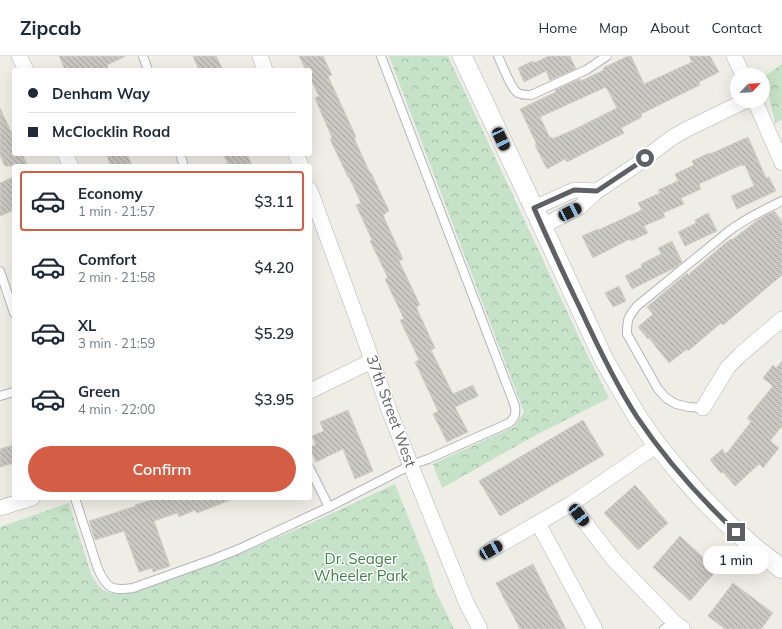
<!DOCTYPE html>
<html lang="en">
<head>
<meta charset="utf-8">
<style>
  :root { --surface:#fff; --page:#f6f6f7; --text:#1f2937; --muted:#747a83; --line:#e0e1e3; --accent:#d45e45 }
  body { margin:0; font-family:Mulish,sans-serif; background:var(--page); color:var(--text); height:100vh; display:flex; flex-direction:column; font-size:15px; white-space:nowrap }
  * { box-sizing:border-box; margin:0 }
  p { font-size:13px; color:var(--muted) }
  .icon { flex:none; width:22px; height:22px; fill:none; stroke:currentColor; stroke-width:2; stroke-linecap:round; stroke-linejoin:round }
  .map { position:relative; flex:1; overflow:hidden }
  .drawer { position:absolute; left:12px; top:108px; width:300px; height:336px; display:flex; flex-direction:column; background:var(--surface); border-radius:4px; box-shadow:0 4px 16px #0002 }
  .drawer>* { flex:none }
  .top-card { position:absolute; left:12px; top:12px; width:300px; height:88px; border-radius:4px; box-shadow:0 4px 16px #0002; display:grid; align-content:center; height:88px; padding:0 16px; background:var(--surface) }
  .needle { width:26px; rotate:65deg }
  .controls { position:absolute; left:730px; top:12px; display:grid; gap:8px }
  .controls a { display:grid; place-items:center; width:40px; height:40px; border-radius:50%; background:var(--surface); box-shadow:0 4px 16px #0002; font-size:20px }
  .end { position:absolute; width:18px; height:18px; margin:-9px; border:5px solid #5e6064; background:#fff; box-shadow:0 0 0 2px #fff }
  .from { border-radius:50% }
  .bubble { position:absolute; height:28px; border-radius:14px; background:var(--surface); box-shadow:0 4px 16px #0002; font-size:13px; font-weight:600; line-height:28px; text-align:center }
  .car { position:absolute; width:12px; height:24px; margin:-12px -6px; border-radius:5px; box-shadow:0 0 3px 1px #0007; background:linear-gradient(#222 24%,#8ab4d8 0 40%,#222 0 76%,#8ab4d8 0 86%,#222 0) }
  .top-card b { display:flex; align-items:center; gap:14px; height:38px; font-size:15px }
  .top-card b+b { border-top:1px solid var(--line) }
  .top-card i { width:10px; height:10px; background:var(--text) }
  ul { padding:7px 0 0; list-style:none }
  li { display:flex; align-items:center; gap:12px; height:60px; margin:0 8px 6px; padding:0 8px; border:2px solid transparent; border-radius:4px }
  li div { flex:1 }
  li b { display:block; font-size:15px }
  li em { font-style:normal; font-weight:600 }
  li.on { border-color:var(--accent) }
  li>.icon { width:36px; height:36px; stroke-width:1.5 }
  .action { display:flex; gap:8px; margin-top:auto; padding:8px 16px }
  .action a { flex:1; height:46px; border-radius:24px; background:var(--accent); color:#fff; font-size:16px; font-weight:600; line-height:46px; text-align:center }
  header { display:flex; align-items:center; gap:24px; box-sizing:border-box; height:56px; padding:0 20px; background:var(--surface); border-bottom:1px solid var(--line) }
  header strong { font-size:19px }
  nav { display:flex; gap:22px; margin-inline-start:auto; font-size:14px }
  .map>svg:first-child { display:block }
  .forest { fill:url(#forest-crowns) }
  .building { fill:url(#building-back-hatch); stroke:#d2cfc5; fill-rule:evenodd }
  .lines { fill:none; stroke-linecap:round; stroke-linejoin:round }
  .service-casing { stroke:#b3b5b9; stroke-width:10 }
  .minor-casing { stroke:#b3b5b9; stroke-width:16 }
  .tertiary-casing { stroke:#b3b5b9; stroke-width:20 }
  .service { stroke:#fff; stroke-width:8 }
  .minor { stroke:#fff; stroke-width:15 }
  .tertiary { stroke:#fff; stroke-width:19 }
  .route { stroke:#5e6064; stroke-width:5 }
  .labels { text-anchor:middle; stroke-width:3; stroke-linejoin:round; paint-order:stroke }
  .street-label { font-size:15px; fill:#5e6064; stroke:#fff }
  .park-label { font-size:15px; fill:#408149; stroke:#fff }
</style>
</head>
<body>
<header>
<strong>Zipcab</strong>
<nav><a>Home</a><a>Map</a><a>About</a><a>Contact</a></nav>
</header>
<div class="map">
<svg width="782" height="573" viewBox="0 0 782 573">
  <defs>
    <pattern id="forest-crowns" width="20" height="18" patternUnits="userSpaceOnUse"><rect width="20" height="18" fill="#c6e2c8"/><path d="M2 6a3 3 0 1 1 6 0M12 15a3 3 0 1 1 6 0" fill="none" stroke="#a4bba6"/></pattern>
    <pattern id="building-back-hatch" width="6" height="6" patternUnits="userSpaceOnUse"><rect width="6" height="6" fill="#c9c8c2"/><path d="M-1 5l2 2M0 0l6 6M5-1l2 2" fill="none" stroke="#a6a6a1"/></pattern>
  </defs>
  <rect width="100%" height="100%" fill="#eeede6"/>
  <g class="forest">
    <polygon points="389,0 448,0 583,290 609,342 534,380 442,432 433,408 514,371 524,356"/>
    <polygon points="782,8 782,64 775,67 765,20"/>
    <path d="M395 428 428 511 435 534 454 573H0V471L69 447 91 518C102 538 108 539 129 536L223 505 311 467Z"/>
  </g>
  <g class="building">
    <polygon points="59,0 126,0 107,9 109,14 65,14"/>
    <polygon points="193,0 216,0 223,14 199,14"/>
    <polygon points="299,0 323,0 332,19 328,20 356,81 354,82 370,117 371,117 389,155 383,159 403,203 399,205 420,249 416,251 435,292 431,294 453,338 473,329 478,340 455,351 468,376 447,386 433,358 438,355 415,306 419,304 400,264 404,263 385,223 388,222 370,185 372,184 356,149 361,147 349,121 348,121 330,83 332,82 315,42 319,40 310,22 310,14 306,14"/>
    <polygon points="549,0 570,0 576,13 550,24 546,15 524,26 518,12 533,5 534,7"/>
    <path d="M628 0H631L644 28 692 6 689 0H710L719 16 699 26 700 29 641 58 642 61 621 72 624 77 567 106 565 103 547 113 535 89H537L520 53 556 36 555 34 580 23 581 25 604 14 603 12ZM606 31 617 52 573 74 552 83V81L550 82 540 61Z"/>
    <polygon points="0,52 14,82 14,98 22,98 28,110 5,110 0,100"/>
    <polygon points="748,81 766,122 769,121 776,135 737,153 731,140 754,130 745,109 742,110 741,109 699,128 701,133 681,142 684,148 663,157 665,161 644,170 648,177 631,185 630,183 593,202 582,180 598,173 598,174 642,154 638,147 660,137 658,134 678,125 675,118 694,109 692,105 709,97 710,98"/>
    <polygon points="106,98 127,98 132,110 111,110"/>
    <polygon points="223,98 247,98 252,110 229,110"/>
    <polygon points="14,121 14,154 0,160 0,127"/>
    <polygon points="774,155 782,165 782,219 723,269 721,267 688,295 687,293 669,307 649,282 648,283 638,271 653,258 647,251 687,217 688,219 723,189 731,183 732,184 759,163"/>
    <polygon points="708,157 717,175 685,190 678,176 696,167 695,164"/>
    <polygon points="672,185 682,206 676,211 632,233 625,220 642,211 641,208 661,198 658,192"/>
    <polygon points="619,230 626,245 613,251 605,237"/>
    <polygon points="782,305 782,370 770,385 779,392 763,412 759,408 735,430 723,416 721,417 710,404 722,393 726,398 751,366 747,362 773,330 763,322 773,309 776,312"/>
    <polygon points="348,354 373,415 355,423 343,393 316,406 310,392 310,391 316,389 312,380 324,375 320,366"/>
    <polygon points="583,364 604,399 500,460 479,425"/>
    <polygon points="14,389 14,407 0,411 0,393"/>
    <polygon points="635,429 668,467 638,494 604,457"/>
    <polygon points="158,442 232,442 233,443 197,457 195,454 179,461 177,457 154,465 170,510 153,516 152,512 139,516 124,475 95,484 89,465 136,450 135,449"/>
    <polygon points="680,480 717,514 690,545 653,511"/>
    <polygon points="533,508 566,573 520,573 496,527"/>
    <polygon points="733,527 773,557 761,573 725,573 708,560"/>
  </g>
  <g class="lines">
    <g class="service-casing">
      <g id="service">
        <polyline points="143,0 148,14"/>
        <path d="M498 0C502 8 511 33 518 37 522 39 527 39 531 39L586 14 607 0"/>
        <polyline points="180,98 184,110"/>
        <polyline points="0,215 14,257"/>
        <polyline points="0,340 14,336"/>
        <path d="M703 352 689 351 676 348 666 342 658 333 627 278C627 263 628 261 637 250L729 175C746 162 764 154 782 145"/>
        <polyline points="310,413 329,451"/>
        <path d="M75 442 98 513C107 533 112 535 133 532L214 503 239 493 329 451 411 409 428 403 509 367C515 362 516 358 515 350L381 0"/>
        <polyline points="664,573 674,566"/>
      </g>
    </g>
    <g class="minor-casing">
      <g id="minor">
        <polyline points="19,0 26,14"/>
        <polyline points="260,0 265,14"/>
        <polyline points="734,0 743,19"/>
        <polyline points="755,45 782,107"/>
        <polyline points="65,98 71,110"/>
        <polyline points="296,98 301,110"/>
        <polyline points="310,134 367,290 389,354 419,430 466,546 480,573"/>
        <polyline points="534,152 574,134 597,135"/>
        <polyline points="542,170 580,151 597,135 636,109 673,81 687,73 745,45"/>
        <polyline points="310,335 372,305"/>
        <polyline points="703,352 728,311 740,299 782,263"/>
        <polyline points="571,448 613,503 674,566 683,573"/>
        <polyline points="0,452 32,442"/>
        <polyline points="538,467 595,573"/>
        <polyline points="491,494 571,448 657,389"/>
      </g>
    </g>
    <g class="tertiary-casing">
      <polyline id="tertiary" points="462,0 534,152 604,304 638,362 657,389 679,416 702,442 727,467 755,492 782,513"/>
    </g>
    <use href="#service" class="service"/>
    <use href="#minor" class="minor"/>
    <use href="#tertiary" class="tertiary"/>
  </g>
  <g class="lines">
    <path class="route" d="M645 102 636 109 597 135 574 134 534 152C549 186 564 219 580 252 597 289 615 327 637 361 665 403 700 442 736 476"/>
  </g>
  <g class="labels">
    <g class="street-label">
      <text transform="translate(391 355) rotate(70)" y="5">37th Street West</text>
    </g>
    <g class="park-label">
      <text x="361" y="508">Dr. Seager<tspan x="361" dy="17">Wheeler Park</tspan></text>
    </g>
  </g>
</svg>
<div class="controls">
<a><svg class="needle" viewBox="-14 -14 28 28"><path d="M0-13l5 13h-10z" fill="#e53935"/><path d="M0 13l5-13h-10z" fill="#747a83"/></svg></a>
</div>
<i class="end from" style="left:645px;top:102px"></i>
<i class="end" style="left:736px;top:476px"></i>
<div class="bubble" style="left:703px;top:490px;width:66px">1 min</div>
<i class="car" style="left:501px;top:83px;rotate:155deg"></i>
<i class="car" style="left:570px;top:156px;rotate:63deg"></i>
<i class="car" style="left:579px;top:459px;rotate:142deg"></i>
<i class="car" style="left:491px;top:494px;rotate:60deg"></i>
<div class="top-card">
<b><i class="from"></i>Denham Way</b>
<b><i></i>McClocklin Road</b>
</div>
<section class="drawer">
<ul>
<li class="on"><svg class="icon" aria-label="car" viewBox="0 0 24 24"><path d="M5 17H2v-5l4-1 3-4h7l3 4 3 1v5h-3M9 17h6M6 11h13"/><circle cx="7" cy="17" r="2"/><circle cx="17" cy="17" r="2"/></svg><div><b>Economy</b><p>1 min · 21:57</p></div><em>$3.11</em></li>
<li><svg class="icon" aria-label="car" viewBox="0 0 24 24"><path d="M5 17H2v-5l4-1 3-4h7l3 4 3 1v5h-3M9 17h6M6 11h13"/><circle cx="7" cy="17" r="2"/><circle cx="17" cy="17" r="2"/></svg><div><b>Comfort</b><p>2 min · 21:58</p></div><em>$4.20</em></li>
<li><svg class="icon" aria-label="car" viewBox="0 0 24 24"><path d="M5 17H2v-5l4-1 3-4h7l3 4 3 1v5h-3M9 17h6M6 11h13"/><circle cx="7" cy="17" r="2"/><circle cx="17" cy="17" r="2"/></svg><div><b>XL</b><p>3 min · 21:59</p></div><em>$5.29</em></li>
<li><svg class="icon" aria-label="car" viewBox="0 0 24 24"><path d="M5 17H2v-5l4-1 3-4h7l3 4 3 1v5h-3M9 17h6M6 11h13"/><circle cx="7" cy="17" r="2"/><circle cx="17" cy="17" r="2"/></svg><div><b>Green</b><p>4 min · 22:00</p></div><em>$3.95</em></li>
</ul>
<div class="action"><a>Confirm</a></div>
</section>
</div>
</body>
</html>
